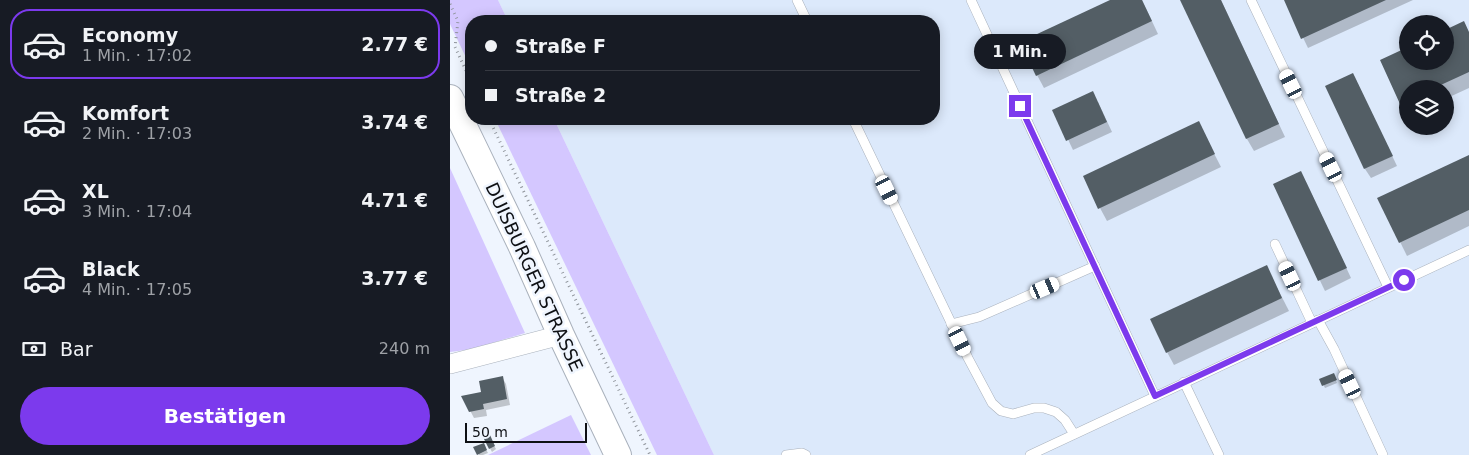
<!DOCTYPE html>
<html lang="de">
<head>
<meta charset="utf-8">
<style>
  :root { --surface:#171b24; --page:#242831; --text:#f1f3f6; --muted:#9ea1a6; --line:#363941; --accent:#7c3aed }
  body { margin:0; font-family:"DejaVu Sans",sans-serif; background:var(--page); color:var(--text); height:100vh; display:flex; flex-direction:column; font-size:19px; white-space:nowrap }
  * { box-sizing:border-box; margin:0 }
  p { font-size:16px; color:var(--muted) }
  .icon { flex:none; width:28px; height:28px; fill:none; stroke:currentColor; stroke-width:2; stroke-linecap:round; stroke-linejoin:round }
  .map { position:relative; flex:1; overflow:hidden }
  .drawer { display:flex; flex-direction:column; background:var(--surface); width:450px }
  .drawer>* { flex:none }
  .top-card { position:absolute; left:15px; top:15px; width:475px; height:110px; border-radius:20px; box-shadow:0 2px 12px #0003; display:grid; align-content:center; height:110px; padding:0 20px; background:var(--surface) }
  .fabs { position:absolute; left:949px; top:15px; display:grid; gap:10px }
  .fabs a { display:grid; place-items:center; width:55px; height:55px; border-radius:50%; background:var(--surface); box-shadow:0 2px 12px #0003; font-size:25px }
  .scale { position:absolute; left:15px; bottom:12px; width:122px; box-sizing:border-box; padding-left:5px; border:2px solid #0e1014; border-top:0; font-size:14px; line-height:18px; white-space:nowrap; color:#0e1014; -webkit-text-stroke:4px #eff5fe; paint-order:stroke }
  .end { position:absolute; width:22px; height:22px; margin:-11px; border:6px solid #7c3aed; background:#fff; box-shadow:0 0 0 2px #fff }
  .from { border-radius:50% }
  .bubble { position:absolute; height:35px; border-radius:18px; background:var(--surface); box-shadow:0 2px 12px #0003; font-size:16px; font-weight:700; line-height:35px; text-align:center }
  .car { position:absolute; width:15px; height:30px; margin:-15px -8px; border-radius:6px; box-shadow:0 0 4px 1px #0007; background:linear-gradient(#fff 24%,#345 0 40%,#fff 0 76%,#345 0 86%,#fff 0) }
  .top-card b { display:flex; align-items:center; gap:18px; height:48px; font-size:19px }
  .top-card b+b { border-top:1px solid var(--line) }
  .top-card i { width:12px; height:12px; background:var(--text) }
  ul { padding:9px 0 0; list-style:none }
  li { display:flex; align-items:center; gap:15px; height:70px; margin:0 10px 8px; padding:0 10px; border:2px solid transparent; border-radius:20px }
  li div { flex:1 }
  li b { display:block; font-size:19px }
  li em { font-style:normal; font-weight:700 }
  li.current { border-color:var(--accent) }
  li>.icon { width:45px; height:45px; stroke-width:1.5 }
  .pay { display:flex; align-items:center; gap:12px; height:55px; padding:0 20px; font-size:19px }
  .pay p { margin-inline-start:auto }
  .cta { display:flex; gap:10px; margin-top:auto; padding:10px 20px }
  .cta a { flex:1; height:58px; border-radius:30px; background:var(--accent); color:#fff; font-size:20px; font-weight:700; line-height:58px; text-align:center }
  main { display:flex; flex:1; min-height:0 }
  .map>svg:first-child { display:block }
  .built { fill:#dce9fb; fill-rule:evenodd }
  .green { fill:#d4c7ff }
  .shadow { fill:#0003 }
  .building { fill:#535e65 }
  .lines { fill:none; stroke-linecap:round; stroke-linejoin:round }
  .service-casing { stroke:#a9b1bc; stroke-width:10 }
  .minor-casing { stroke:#a9b1bc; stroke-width:20 }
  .secondary-casing { stroke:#a9b1bc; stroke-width:28 }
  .path { stroke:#8f949b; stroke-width:3; stroke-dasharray:1 4; stroke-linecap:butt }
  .service { stroke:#fff; stroke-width:9 }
  .minor { stroke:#fff; stroke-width:19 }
  .secondary { stroke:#fff; stroke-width:26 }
  .route { stroke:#7c3aed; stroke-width:6 }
  .labels { text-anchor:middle; stroke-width:5; stroke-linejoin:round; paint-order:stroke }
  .street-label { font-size:18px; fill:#0e1014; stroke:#eff5fe }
</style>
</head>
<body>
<main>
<section class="drawer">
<ul>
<li class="current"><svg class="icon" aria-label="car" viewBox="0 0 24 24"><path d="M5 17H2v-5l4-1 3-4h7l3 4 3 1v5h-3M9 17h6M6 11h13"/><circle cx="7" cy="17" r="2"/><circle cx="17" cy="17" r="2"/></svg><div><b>Economy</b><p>1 Min. · 17:02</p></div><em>2.77 €</em></li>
<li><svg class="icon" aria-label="car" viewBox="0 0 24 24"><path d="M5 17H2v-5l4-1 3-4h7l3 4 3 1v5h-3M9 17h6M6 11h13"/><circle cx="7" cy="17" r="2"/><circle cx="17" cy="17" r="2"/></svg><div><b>Komfort</b><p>2 Min. · 17:03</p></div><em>3.74 €</em></li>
<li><svg class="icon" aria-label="car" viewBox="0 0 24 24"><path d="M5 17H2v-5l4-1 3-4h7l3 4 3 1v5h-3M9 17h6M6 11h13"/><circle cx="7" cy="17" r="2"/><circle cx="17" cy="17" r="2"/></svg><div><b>XL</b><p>3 Min. · 17:04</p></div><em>4.71 €</em></li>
<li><svg class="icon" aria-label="car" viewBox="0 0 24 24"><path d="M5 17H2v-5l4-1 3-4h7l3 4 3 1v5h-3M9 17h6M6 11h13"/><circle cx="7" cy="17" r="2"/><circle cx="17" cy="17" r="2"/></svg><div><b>Black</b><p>4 Min. · 17:05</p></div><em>3.77 €</em></li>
</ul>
<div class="pay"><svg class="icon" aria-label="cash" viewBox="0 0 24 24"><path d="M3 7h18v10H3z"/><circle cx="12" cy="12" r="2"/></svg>Bar<p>240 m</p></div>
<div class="cta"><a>Bestätigen</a></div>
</section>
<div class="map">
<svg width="1019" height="455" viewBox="0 0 1019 455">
  <rect width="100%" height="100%" fill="#eff5fe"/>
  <path class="built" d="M48 0H1019V455H264L104 119H484V21H58ZM958 24H995V61H958ZM958 89H995V126H958Z"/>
  <g class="green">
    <polygon points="0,0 48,0 58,21 21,21 21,68 0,24"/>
    <polygon points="45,119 104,119 264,455 207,455"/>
    <polygon points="0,168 75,333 23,349 0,352"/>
    <polygon points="121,415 141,455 38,455"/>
  </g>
  <g class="shadow">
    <polygon points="663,0 692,0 708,34 594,88 587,75"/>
    <polygon points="732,0 771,0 835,137 804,151 797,139"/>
    <polygon points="835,0 963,0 858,48"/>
    <polygon points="995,31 1019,32 1019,88 995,99 995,89 958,89 958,114 951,103 958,61 995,61"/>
    <polygon points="903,74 947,166 921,178 915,169"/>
    <polygon points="648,102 662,132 623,150 604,110"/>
    <polygon points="754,134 771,167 657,221 650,208"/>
    <polygon points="1019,156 1019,226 957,256 929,199"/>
    <polygon points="856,182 901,278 875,291 824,185"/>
    <polygon points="816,266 839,311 724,365 717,352"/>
    <polygon points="883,374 887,383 875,388 871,380"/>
    <polygon points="52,377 56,384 60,405 36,410 37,416 24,418 13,397 33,393"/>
    <polygon points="39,437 46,449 42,452 35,439"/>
    <polygon points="33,444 38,453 33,455 29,455 25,448"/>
  </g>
  <g class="building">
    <polygon points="660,0 692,0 702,21 586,76 570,42"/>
    <polygon points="730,0 771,0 829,124 796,139"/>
    <polygon points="834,0 936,0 851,39"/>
    <polygon points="1014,21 1019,32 1019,72 982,89 958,89 958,100 950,104 930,60 958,47 958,61 995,61 995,30"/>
    <polygon points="903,73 943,156 914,169 875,86"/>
    <polygon points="643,91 657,122 616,141 602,110"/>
    <polygon points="749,121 765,154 648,209 633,176"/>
    <polygon points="1019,155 1019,210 949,243 927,198"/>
    <polygon points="851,171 897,268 868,281 823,184"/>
    <polygon points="817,265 832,298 716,353 700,319"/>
    <polygon points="884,373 887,380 872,386 869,379"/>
    <polygon points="53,376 57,399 33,404 34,409 19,412 11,396 31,392 29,381"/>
    <polygon points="40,435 45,446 39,449 34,439"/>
    <polygon points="34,443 37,450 27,455 23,447"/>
  </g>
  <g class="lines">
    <g class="service-casing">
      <g id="service">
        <polyline points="347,0 357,21"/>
        <polyline points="521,0 705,396"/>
        <polyline points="801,0 938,287"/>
        <polyline points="403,119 518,358 542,403 551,411 563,414 584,408 594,408 606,412 615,420 624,434"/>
        <polyline points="825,244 862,323"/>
        <polyline points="868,320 884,349 933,455"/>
        <polyline points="501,324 529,317 645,266"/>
        <polyline points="734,382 769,455"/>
        <polyline points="336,455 352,453 356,455"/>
        <polyline points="580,455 1019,250"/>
      </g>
    </g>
    <g class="minor-casing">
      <polyline id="minor" points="0,364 111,335"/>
    </g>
    <g class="secondary-casing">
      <polyline id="secondary" points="0,98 72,247 111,335 168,455"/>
    </g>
    <g class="path">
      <polyline points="0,4 8,21 5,47 21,81"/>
      <polyline points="39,119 200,455"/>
    </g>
    <use href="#service" class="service"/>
    <use href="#minor" class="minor"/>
    <use href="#secondary" class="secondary"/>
  </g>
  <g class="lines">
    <polyline class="route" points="570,106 705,396 954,280"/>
  </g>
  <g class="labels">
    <g class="street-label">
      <text transform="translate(84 277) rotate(65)" y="6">DUISBURGER STRASSE</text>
    </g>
  </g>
</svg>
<div class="fabs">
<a><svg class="icon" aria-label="locate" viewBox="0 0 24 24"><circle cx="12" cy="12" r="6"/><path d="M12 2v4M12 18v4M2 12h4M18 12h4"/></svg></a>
<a><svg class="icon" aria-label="layers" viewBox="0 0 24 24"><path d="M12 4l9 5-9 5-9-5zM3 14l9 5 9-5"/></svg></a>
</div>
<div class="scale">50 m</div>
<i class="end from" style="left:954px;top:280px"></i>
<i class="end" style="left:570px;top:106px"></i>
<div class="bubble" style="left:524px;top:34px;width:92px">1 Min.</div>
<i class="car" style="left:841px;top:84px;rotate:334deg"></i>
<i class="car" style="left:881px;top:167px;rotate:334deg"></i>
<i class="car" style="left:437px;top:190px;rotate:154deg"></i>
<i class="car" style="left:840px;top:276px;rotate:335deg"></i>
<i class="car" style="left:595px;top:288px;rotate:67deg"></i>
<i class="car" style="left:510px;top:341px;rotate:154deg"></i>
<i class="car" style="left:900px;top:384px;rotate:335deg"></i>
<div class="top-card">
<b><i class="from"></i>Straße F</b>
<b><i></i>Straße 2</b>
</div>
</div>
</main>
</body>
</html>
